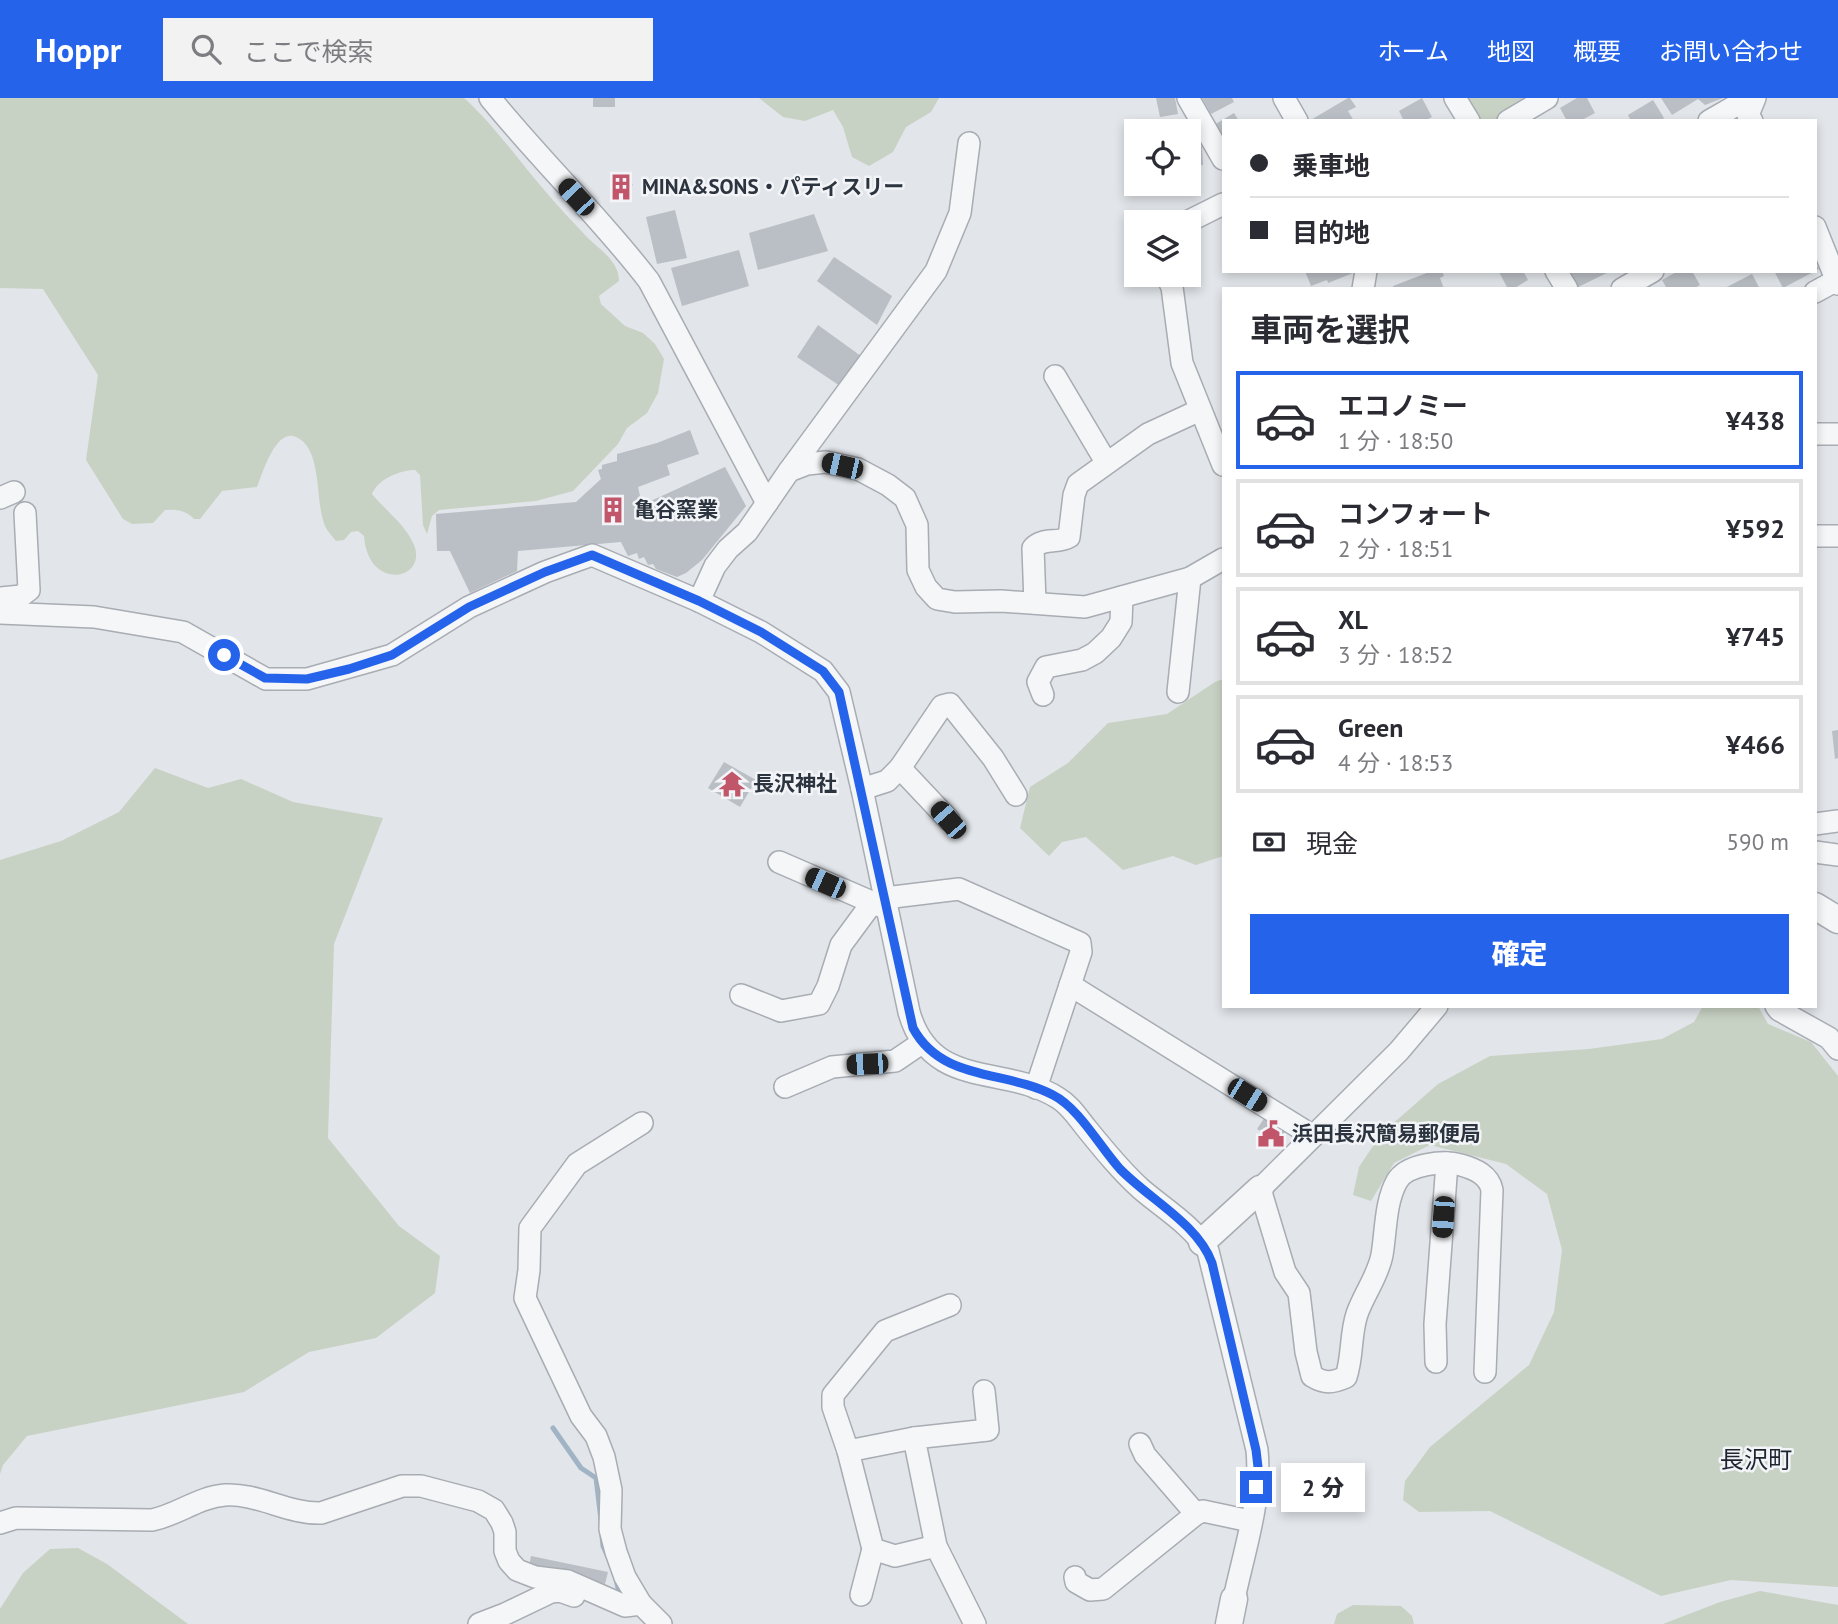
<!DOCTYPE html>
<html lang="ja">
<head>
<meta charset="utf-8">
<style>
  :root { --surface:#fff; --page:#f2f2f3; --text:#2b2b33; --muted:#7c7c81; --line:#e1e1e2; --accent:#2563eb }
  body { margin:0; font-family:"PT Sans","Noto Sans JP",sans-serif; background:var(--page); color:var(--text); height:100vh; display:flex; flex-direction:column; font-size:26px; white-space:nowrap }
  * { box-sizing:border-box; margin:0 }
  p { font-size:23px; color:var(--muted) }
  .icon { flex:none; width:38px; height:38px; fill:none; stroke:currentColor; stroke-width:2; stroke-linecap:round; stroke-linejoin:round }
  .map { position:relative; flex:1; overflow:hidden }
  .side { position:absolute; left:1222px; top:189px; width:595px; height:721px; display:flex; flex-direction:column; background:var(--surface); border-radius:0px; box-shadow:0 4px 10px #0003 }
  .side>* { flex:none }
  .top-card { position:absolute; left:1222px; top:21px; width:595px; height:154px; border-radius:0px; box-shadow:0 4px 10px #0003; display:grid; align-content:center; height:154px; padding:0 28px; background:var(--surface) }
  .tools { position:absolute; left:1124px; top:21px; display:grid; gap:14px }
  .tools a { display:grid; place-items:center; width:77px; height:77px; border-radius:0px; background:var(--surface); box-shadow:0 4px 10px #0003; font-size:35px }
  .end { position:absolute; width:32px; height:32px; margin:-16px; border:9px solid #2563eb; background:#fff; box-shadow:0 0 0 4px #fff }
  .from { border-radius:50% }
  .bubble { position:absolute; height:49px; border-radius:0px; background:var(--surface); box-shadow:0 4px 10px #0003; font-size:23px; font-weight:800; line-height:49px; text-align:center }
  .car { position:absolute; width:21px; height:42px; margin:-21px -10px; border-radius:9px; box-shadow:0 0 5px 2px #0007; background:linear-gradient(#222 24%,#8ab4d8 0 40%,#222 0 76%,#8ab4d8 0 86%,#222 0) }
  .top-card b { display:flex; align-items:center; gap:24px; height:66px; font-size:26px }
  .top-card b+b { border-top:2px solid var(--line) }
  .top-card i { width:18px; height:18px; background:var(--text) }
  ul { padding:0; list-style:none }
  li { display:flex; align-items:center; gap:21px; height:98px; margin:0 14px 10px; padding:0 14px; border:4px solid var(--line); border-radius:0px }
  li div { flex:1 }
  li b { display:block; font-size:26px }
  li em { font-style:normal; font-weight:800 }
  li.on { border-color:var(--accent) }
  li>.icon { width:63px; height:63px; stroke-width:1.5 }
  h2 { padding:0 28px; font-size:32px; line-height:84px }
  .pay { display:flex; align-items:center; gap:18px; height:77px; padding:0 28px; font-size:26px }
  .pay p { margin-inline-start:auto }
  .action { display:flex; gap:14px; margin-top:auto; padding:14px 28px }
  .action a { flex:1; height:80px; border-radius:0px; background:var(--accent); color:#fff; font-size:28px; font-weight:800; line-height:80px; text-align:center }
  header { display:flex; align-items:center; gap:42px; box-sizing:border-box; height:98px; padding:0 35px; background:var(--accent); color:#fff }
  header strong { font-size:33px }
  nav { display:flex; gap:38px; margin-inline-start:auto; font-size:24px }
  .search { width:490px; height:63px; background:var(--page); display:flex; align-items:center; gap:18px; box-sizing:border-box; padding:0 24px; border-radius:0px; color:var(--muted); font-size:26px }
  .map>svg:first-child { display:block }
  .green { fill:#c8d2c4 }
  .lines { fill:none; stroke-linecap:round; stroke-linejoin:round }
  .stream { stroke:#a1b4c5; stroke-width:5 }
  .building { fill:#babfc5 }
  .minor-casing { stroke:#a8acb3; stroke-width:24 }
  .tertiary-casing { stroke:#a8acb3; stroke-width:29 }
  .minor { stroke:#f5f6f8; stroke-width:21 }
  .tertiary { stroke:#f5f6f8; stroke-width:26 }
  .route { stroke:#2563eb; stroke-width:9 }
  .labels { text-anchor:middle; stroke-width:5; stroke-linejoin:round; paint-order:stroke }
  .poi-label { font-size:21px; font-weight:bold; fill:#2c343f; stroke:#f2f4f7; text-anchor:start }
  .quarter-label { font-size:24px; fill:#1e2530; stroke:#f2f4f7 }
</style>
</head>
<body>
<header>
<strong>Hoppr</strong>
<div class="search"><svg class="icon" aria-label="search" viewBox="0 0 24 24"><circle cx="10" cy="10" r="6"/><path d="M15 15l6 6"/></svg>ここで検索</div>
<nav><a>ホーム</a><a>地図</a><a>概要</a><a>お問い合わせ</a></nav>
</header>
<div class="map">
<svg width="1838" height="1526" viewBox="0 0 1838 1526">
  <rect width="100%" height="100%" fill="#e2e5e9"/>
  <g class="green">
    <path d="M0 0H464C495 28 518 62 545 93 558 108 572 123 585 137 598 151 619 162 619 183L599 198 601 206 625 228 643 235 655 246 664 261 658 295 647 315 627 330 618 346 573 393 536 403 439 412 432 418 427 436 423 427 420 377 415 372C400 372 378 381 372 396 386 413 405 426 414 447 428 482 368 494 364 438L358 433 351 434 344 442 336 443C333 439 328 434 326 430 314 407 324 351 296 339 276 330 263 374 257 389L222 393 200 421H194C186 412 176 411 165 412L153 425 132 426 123 421 86 362 98 277 43 191 0 190Z"/>
    <polygon points="759,0 939,0 931,14 906,29 893,54 869,68 852,59 843,29 833,12 805,23 783,19"/>
    <polygon points="1461,0 1538,0 1495,23 1475,23"/>
    <polygon points="1223,581 1223,758 1196,767 1173,758 1123,772 1086,739 1062,744 1049,758 1020,730 1030,689 1068,665 1108,625 1167,616 1215,584"/>
    <polygon points="155,670 208,690 241,681 293,704 383,720 334,846 328,1040 399,1128 440,1158 435,1195 376,1240 309,1254 244,1294 27,1338 3,1367 0,1376 0,762 61,743 119,714"/>
    <polygon points="1703,908 1758,908 1768,926 1811,944 1838,978 1838,1489 1731,1482 1661,1498 1490,1413 1419,1414 1403,1402 1405,1383 1430,1349 1529,1267 1554,1214 1562,1152 1547,1096 1506,1066 1430,1047 1394,1065 1371,1103 1353,1097 1359,1069 1381,1036 1438,986 1490,958 1589,951 1662,941 1694,924"/>
    <polygon points="78,1450 107,1466 188,1526 0,1526 0,1511 23,1475 50,1451"/>
    <polygon points="1760,1493 1838,1507 1838,1526 1663,1526 1720,1504"/>
    <polygon points="1353,1507 1401,1508 1412,1518 1414,1526 1334,1526 1337,1516"/>
  </g>
  <g class="lines">
    <g class="stream">
      <polyline points="553,1330 581,1370 596,1380 601,1422"/>
      <polyline points="602,1438 603,1448 608,1459"/>
      <polyline points="616,1481 618,1490 626,1500"/>
    </g>
  </g>
  <g class="building">
    <rect x="593" y="0" width="22" height="9"/>
    <polygon points="1156,0 1175,0 1178,16 1160,19"/>
    <polygon points="1202,0 1232,0 1234,4 1211,16"/>
    <polygon points="1348,0 1350,0 1356,9 1348,13 1354,23 1309,23"/>
    <polygon points="1422,0 1432,19 1424,23 1404,23 1399,13"/>
    <polygon points="1577,0 1587,0 1595,15 1580,23 1567,23 1560,10"/>
    <polygon points="1661,0 1723,0 1705,7 1698,1 1672,17"/>
    <polygon points="1653,2 1664,20 1660,23 1631,23 1628,17"/>
    <polygon points="1234,15 1239,23 1223,23 1223,41 1214,27"/>
    <polygon points="1158,21 1187,23 1186,33 1157,33"/>
    <polygon points="1202,48 1203,67 1188,68 1188,49"/>
    <polygon points="623,77 633,87 618,99 610,90"/>
    <polygon points="675,112 687,160 657,166 646,119"/>
    <polygon points="814,116 828,153 758,172 749,135"/>
    <polygon points="739,152 749,188 682,208 671,170"/>
    <polygon points="834,159 892,198 877,227 817,183"/>
    <polygon points="1815,164 1819,171 1783,190 1774,173 1815,173"/>
    <polygon points="1305,173 1358,173 1328,185 1327,182 1311,188"/>
    <polygon points="1432,173 1442,173 1444,178 1440,180 1444,191 1394,191 1393,188"/>
    <polygon points="1523,173 1528,182 1513,191 1508,191 1499,174"/>
    <polygon points="1568,173 1611,173 1576,190"/>
    <polygon points="1678,173 1692,173 1700,187 1693,191 1667,191 1662,182"/>
    <polygon points="1752,176 1760,191 1723,191"/>
    <polygon points="818,227 865,261 843,290 797,259"/>
    <polygon points="690,332 699,356 667,367 670,377 638,389 642,407 725,369 746,408 702,462 686,475 677,479 656,471 653,466 648,467 644,459 639,461 637,455 628,458 621,444 518,453 517,473 470,495 450,453 437,453 436,416 576,404 601,381 598,372 602,371 602,367 617,363 617,356 657,345"/>
    <polygon points="1838,632 1838,660 1835,661 1832,633"/>
    <polygon points="724,664 756,682 740,709 708,690"/>
    <polygon points="1265,1019 1286,1032 1278,1044 1257,1031"/>
    <polygon points="531,1458 608,1474 605,1486 529,1469"/>
  </g>
  <g class="lines">
    <g class="minor-casing">
      <g id="minor">
        <path d="M490 0C541 63 600 119 649 183L767 405"/>
        <polyline points="1188,0 1223,61"/>
        <polyline points="1284,0 1297,23"/>
        <polyline points="1455,0 1469,23"/>
        <polyline points="1508,23 1547,0"/>
        <polyline points="1709,23 1749,0"/>
        <polyline points="1752,23 1748,17 1755,0"/>
        <polyline points="1187,124 1223,106"/>
        <polyline points="1815,129 1838,186"/>
        <polyline points="1556,173 1567,191"/>
        <polyline points="1166,177 1172,189 1182,265 1223,367"/>
        <polyline points="1363,191 1366,173"/>
        <polyline points="1622,191 1653,173"/>
        <polyline points="1815,194 1837,182"/>
        <polyline points="1055,278 1106,364"/>
        <polyline points="1815,336 1838,336"/>
        <polyline points="789,373 936,173 960,115 969,45"/>
        <polyline points="0,400 14,394"/>
        <polyline points="1815,438 1838,438"/>
        <polyline points="0,500 21,498 29,492 25,415"/>
        <polyline points="699,503 715,468 728,451 747,434 789,373 807,366 826,364 858,371 888,387 905,400 917,427 918,472 926,489 937,501 955,504 1001,503 1085,509 1190,480 1223,461"/>
        <path d="M1035 505 1033 450C1043 439 1058 446 1069 439L1074 397 1078 386 1148 336 1200 312"/>
        <path d="M0 515 94 519 183 534 266 581H307L392 557 469 509 545 474 592 457 699 503 761 534 823 573 839 594 862 691 909 914C931 993 1005 966 1058 1000 1070 1007 1078 1020 1087 1031 1104 1052 1121 1073 1141 1091 1163 1110 1192 1127 1208 1153L1257 1352C1262 1401 1244 1453 1234 1501"/>
        <polyline points="1178,594 1190,480"/>
        <polyline points="1043,597 1038,584 1046,569 1082,562 1095,555 1111,540 1121,524 1122,499"/>
        <polyline points="900,670 949,722"/>
        <polyline points="862,691 887,683 900,670 942,608 950,606 993,660 1016,697"/>
        <polyline points="1815,726 1838,723"/>
        <polyline points="1815,754 1838,757"/>
        <polyline points="779,764 883,809"/>
        <polyline points="885,800 959,791 1080,845 1081,854 1036,990"/>
        <polyline points="1070,887 1313,1038"/>
        <polyline points="741,897 781,913 819,906 828,888 841,847 872,805"/>
        <path d="M1437 908 1399 953 1260 1091 1285 1174 1299 1195 1306 1254 1312 1278C1325 1286 1332 1285 1346 1279 1353 1258 1350 1237 1357 1216 1364 1196 1378 1178 1382 1157 1386 1134 1385 1104 1397 1083 1407 1066 1444 1062 1461 1067 1475 1071 1489 1077 1492 1092L1485 1274"/>
        <polyline points="1776,908 1779,912 1829,940 1838,951"/>
        <polyline points="785,989 832,969 895,963 923,944"/>
        <polyline points="1436,1264 1435,1226 1447,1065"/>
        <polyline points="1140,1346 1145,1357 1196,1416"/>
        <polyline points="848,1353 914,1340"/>
        <path d="M0 1425 16 1420 152 1422C177 1417 199 1399 225 1397 258 1395 288 1416 321 1415L402 1388H421L478 1403 494 1412 502 1425 505 1434V1453L509 1463 517 1472 535 1479 568 1483 625 1508 641 1506 661 1526"/>
        <polyline points="936,1448 895,1458 873,1451 848,1353 833,1309 833,1297 885,1233 950,1207"/>
        <polyline points="1075,1479 1076,1484 1090,1492 1103,1491 1196,1416 1203,1413 1250,1423"/>
        <polyline points="861,1497 873,1451"/>
        <polyline points="641,1506 625,1479 616,1454 610,1431 611,1392 604,1359 596,1338 581,1318 525,1200 529,1172 530,1130 577,1066 642,1025"/>
        <polyline points="479,1526 505,1516 551,1494 560,1493 574,1498"/>
        <polyline points="975,1526 936,1448 914,1340 988,1332 984,1293"/>
      </g>
    </g>
    <g class="tertiary-casing">
      <g id="tertiary">
        <polyline points="1815,808 1838,822"/>
        <polyline points="1202,1144 1260,1091"/>
        <polyline points="1229,1526 1234,1501"/>
      </g>
    </g>
    <use href="#minor" class="minor"/>
    <use href="#tertiary" class="tertiary"/>
  </g>
  <g class="lines">
    <path class="route" d="M224 557 265 580 307 581 349 571 392 557 469 509 545 474 592 457 699 503 761 534 823 573 839 594 913 930C942 984 1006 972 1053 997 1079 1010 1100 1049 1120 1071 1149 1101 1198 1126 1212 1165L1256 1352 1258 1369 1256 1389"/>
  </g>
  <defs>
    <g id="building-bare" transform="scale(2.1)"><path d="M-4-6H4V6H1V3H-1V6H-4ZM-2.5-4.3h1.7v1.8h-1.7ZM.8-4.3h1.7v1.8H.8ZM-2.5-1h1.7V.8h-1.7ZM.8-1h1.7V.8H.8Z" fill="#c1556a" stroke="#f2f4f7" stroke-width="2.5" paint-order="stroke"/></g>
    <g id="temple-bare" transform="scale(2.1)"><path d="M0-6L5-2H3V0L6.5 2.5H4V6H1.5V3h-3V6H-4V2.5H-6.5L-3 0V-2H-5Z" fill="#c1556a" stroke="#f2f4f7" stroke-width="2.5" paint-order="stroke"/></g>
    <g id="civic-bare" transform="scale(2.1)"><path d="M-.6-6.5H3V-4.5H.6V-3L4-1V1h2V6H-6V1h2V-1L-.6-3ZM-1.2 2.5V6h2.4V2.5Z" fill="#c1556a" stroke="#f2f4f7" stroke-width="2.5" paint-order="stroke"/></g>
  </defs>
  <g fill-rule="evenodd">
    <use href="#building-bare" x="621" y="89"/>
    <use href="#building-bare" x="613" y="412"/>
    <use href="#temple-bare" x="732" y="686"/>
    <use href="#civic-bare" x="1271" y="1036"/>
  </g>
  <g class="labels">
    <g class="poi-label">
      <text x="642" y="96">MINA&amp;SONS・パティスリー</text>
      <text x="634" y="419">亀谷窯業</text>
      <text x="753" y="693">長沢神社</text>
      <text x="1292" y="1043">浜田長沢簡易郵便局</text>
    </g>
    <g class="quarter-label">
      <text x="1756" y="1370">長沢町</text>
    </g>
  </g>
</svg>
<div class="tools">
<a><svg class="icon" aria-label="locate" viewBox="0 0 24 24"><circle cx="12" cy="12" r="6"/><path d="M12 2v4M12 18v4M2 12h4M18 12h4"/></svg></a>
<a><svg class="icon" aria-label="layers" viewBox="0 0 24 24"><path d="M12 4l9 5-9 5-9-5zM3 14l9 5 9-5"/></svg></a>
</div>
<i class="end from" style="left:224px;top:557px"></i>
<i class="end" style="left:1256px;top:1389px"></i>
<div class="bubble" style="left:1281px;top:1365px;width:84px">2 分</div>
<i class="car" style="left:576px;top:99px;rotate:317deg"></i>
<i class="car" style="left:842px;top:368px;rotate:283deg"></i>
<i class="car" style="left:948px;top:722px;rotate:319deg"></i>
<i class="car" style="left:825px;top:785px;rotate:294deg"></i>
<i class="car" style="left:867px;top:966px;rotate:268deg"></i>
<i class="car" style="left:1247px;top:997px;rotate:122deg"></i>
<i class="car" style="left:1443px;top:1119px;rotate:184deg"></i>
<div class="top-card">
<b><i class="from"></i>乗車地</b>
<b><i></i>目的地</b>
</div>
<section class="side">
<h2>車両を選択</h2>
<ul>
<li class="on"><svg class="icon" aria-label="car" viewBox="0 0 24 24"><path d="M5 17H2v-5l4-1 3-4h7l3 4 3 1v5h-3M9 17h6M6 11h13"/><circle cx="7" cy="17" r="2"/><circle cx="17" cy="17" r="2"/></svg><div><b>エコノミー</b><p>1 分 · 18:50</p></div><em>¥438</em></li>
<li><svg class="icon" aria-label="car" viewBox="0 0 24 24"><path d="M5 17H2v-5l4-1 3-4h7l3 4 3 1v5h-3M9 17h6M6 11h13"/><circle cx="7" cy="17" r="2"/><circle cx="17" cy="17" r="2"/></svg><div><b>コンフォート</b><p>2 分 · 18:51</p></div><em>¥592</em></li>
<li><svg class="icon" aria-label="car" viewBox="0 0 24 24"><path d="M5 17H2v-5l4-1 3-4h7l3 4 3 1v5h-3M9 17h6M6 11h13"/><circle cx="7" cy="17" r="2"/><circle cx="17" cy="17" r="2"/></svg><div><b>XL</b><p>3 分 · 18:52</p></div><em>¥745</em></li>
<li><svg class="icon" aria-label="car" viewBox="0 0 24 24"><path d="M5 17H2v-5l4-1 3-4h7l3 4 3 1v5h-3M9 17h6M6 11h13"/><circle cx="7" cy="17" r="2"/><circle cx="17" cy="17" r="2"/></svg><div><b>Green</b><p>4 分 · 18:53</p></div><em>¥466</em></li>
</ul>
<div class="pay"><svg class="icon" aria-label="cash" viewBox="0 0 24 24"><path d="M3 7h18v10H3z"/><circle cx="12" cy="12" r="2"/></svg>現金<p>590 m</p></div>
<div class="action"><a>確定</a></div>
</section>
</div>
</body>
</html>
